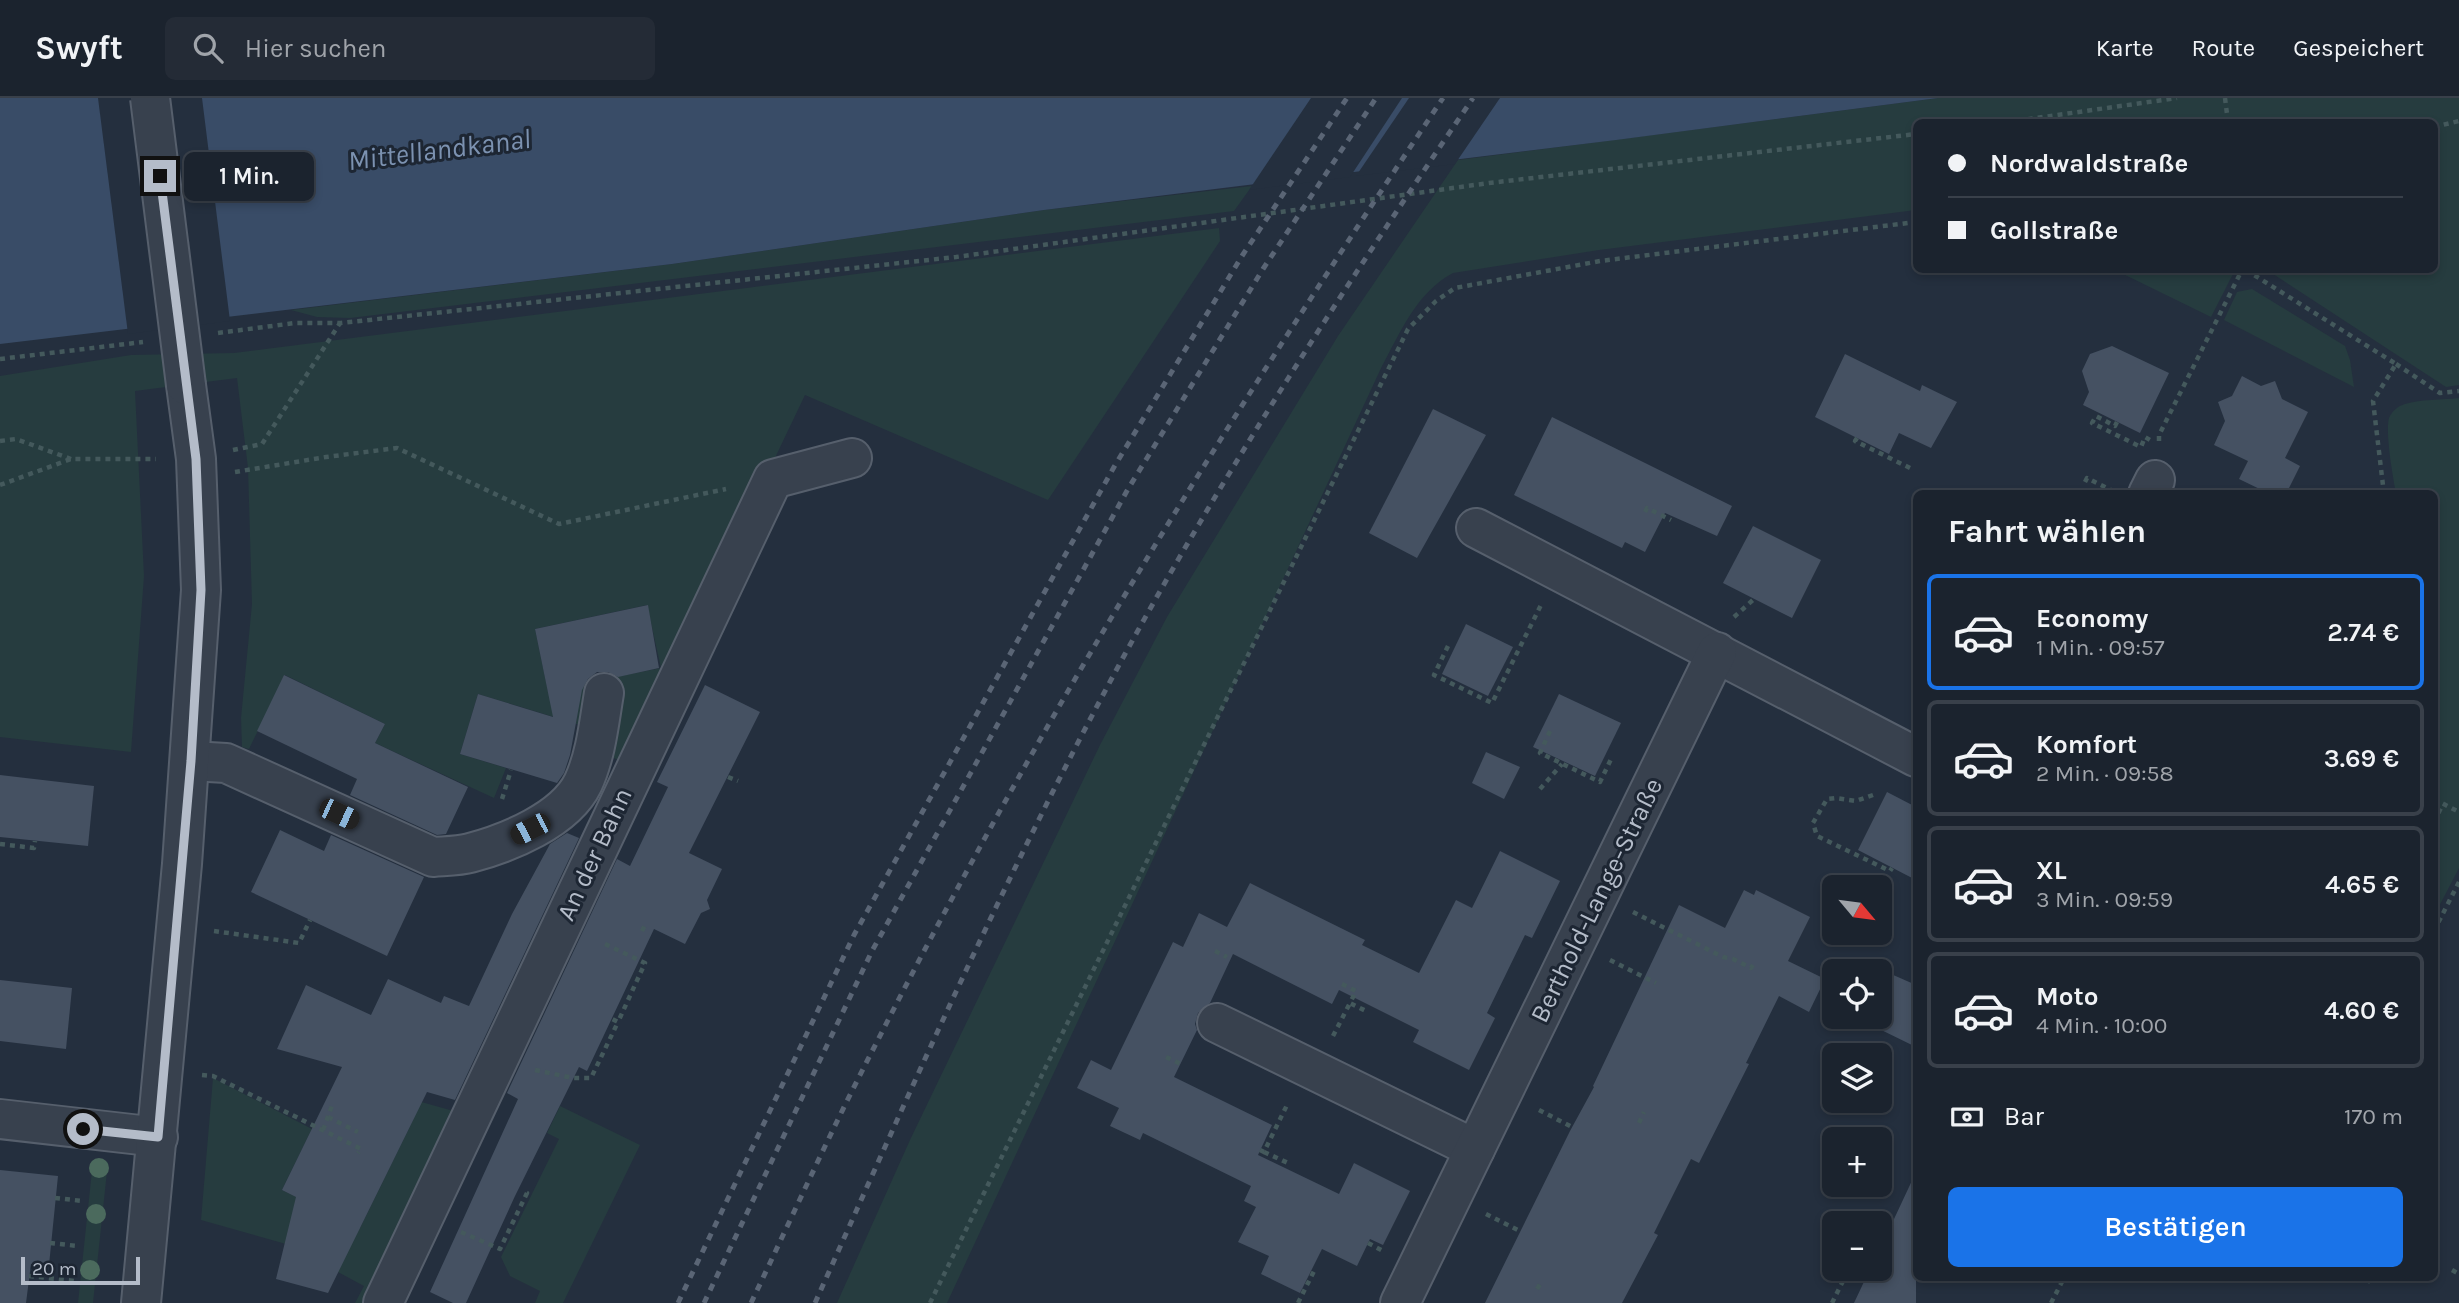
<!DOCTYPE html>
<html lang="de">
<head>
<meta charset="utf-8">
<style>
  :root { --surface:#1b232e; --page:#242b36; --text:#f1f3f6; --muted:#a0a4aa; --line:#39404a; --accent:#1a73e8 }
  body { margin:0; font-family:Karla,sans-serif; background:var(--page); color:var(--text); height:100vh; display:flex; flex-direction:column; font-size:26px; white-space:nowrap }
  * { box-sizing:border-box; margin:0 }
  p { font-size:23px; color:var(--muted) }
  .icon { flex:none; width:38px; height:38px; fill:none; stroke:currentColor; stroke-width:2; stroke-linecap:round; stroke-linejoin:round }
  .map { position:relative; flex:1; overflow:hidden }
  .panel { position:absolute; left:1913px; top:392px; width:525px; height:791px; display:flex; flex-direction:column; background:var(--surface); border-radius:10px; box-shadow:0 4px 10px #0003,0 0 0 2px var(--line) }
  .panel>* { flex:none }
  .top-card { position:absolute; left:1913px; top:21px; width:525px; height:154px; border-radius:10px; box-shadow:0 4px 10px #0003,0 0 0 2px var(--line); display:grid; align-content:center; height:154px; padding:0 35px; background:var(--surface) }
  .needle { width:46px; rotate:119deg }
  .fabs { position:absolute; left:1822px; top:777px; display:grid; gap:14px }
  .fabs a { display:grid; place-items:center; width:70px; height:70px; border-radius:10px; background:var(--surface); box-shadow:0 4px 10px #0003,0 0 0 2px var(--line); font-size:35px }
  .scale { position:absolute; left:21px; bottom:18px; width:119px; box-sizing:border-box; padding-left:7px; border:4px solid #b4bcc9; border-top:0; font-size:19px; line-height:24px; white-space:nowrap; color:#b4bcc9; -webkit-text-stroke:5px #1d2633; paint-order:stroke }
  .end { position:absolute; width:32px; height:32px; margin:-16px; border:9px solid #b4bcc9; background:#111; box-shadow:0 0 0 4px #111 }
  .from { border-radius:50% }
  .bubble { position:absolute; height:49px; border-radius:10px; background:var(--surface); box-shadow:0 4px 10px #0003,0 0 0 2px var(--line); font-size:23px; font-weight:600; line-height:49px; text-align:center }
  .car { position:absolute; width:21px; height:42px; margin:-21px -10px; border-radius:9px; box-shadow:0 0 5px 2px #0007; background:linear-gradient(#222 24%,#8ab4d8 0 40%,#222 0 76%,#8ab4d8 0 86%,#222 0) }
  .top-card b { display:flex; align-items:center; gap:24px; height:66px; font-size:26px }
  .top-card b+b { border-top:2px solid var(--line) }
  .top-card i { width:18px; height:18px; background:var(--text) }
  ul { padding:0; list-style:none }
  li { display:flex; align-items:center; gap:21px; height:116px; margin:0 14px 10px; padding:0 21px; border:4px solid var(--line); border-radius:10px }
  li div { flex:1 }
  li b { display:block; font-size:26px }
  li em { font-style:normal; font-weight:600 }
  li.on { border-color:var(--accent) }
  li>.icon { width:63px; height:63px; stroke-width:1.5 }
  h2 { padding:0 35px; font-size:32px; line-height:84px }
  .pay { display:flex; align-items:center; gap:18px; height:77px; padding:0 35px; font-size:26px }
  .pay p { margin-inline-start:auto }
  .primary-button { display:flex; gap:14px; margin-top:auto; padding:14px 35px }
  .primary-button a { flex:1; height:80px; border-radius:10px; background:var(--accent); color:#fff; font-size:28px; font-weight:600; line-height:80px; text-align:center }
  header { display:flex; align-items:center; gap:42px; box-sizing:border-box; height:98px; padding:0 35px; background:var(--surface); border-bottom:2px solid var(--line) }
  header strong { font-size:33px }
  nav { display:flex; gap:38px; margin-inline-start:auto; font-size:24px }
  .search { width:490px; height:63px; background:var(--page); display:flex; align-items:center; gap:18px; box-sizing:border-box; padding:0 24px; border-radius:10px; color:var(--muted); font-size:26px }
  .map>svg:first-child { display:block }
  .green { fill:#263c3f }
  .water { fill:#394c67 }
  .pier { fill:#242f3e }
  .building { fill:#455162 }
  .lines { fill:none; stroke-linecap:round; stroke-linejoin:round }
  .minor-casing { stroke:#565f6c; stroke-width:42 }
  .path { stroke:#44595c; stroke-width:4.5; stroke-dasharray:5 5; stroke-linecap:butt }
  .minor { stroke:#38414e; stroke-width:38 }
  .rail { stroke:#5a6575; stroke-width:5; stroke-dasharray:7 7; stroke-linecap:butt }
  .minor-bridge-casing { stroke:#565f6c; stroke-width:42; stroke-linecap:butt }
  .minor-bridge { stroke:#38414e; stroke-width:38 }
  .tree { fill:#4b6a5d }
  .route { stroke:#b4bcc9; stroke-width:9 }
  .labels { text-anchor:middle; stroke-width:6; stroke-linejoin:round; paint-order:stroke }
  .street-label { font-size:26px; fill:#b4bcc9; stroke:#1d2633 }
  .water-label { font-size:28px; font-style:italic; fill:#7c92b1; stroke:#1d2633 }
</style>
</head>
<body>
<header>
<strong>Swyft</strong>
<div class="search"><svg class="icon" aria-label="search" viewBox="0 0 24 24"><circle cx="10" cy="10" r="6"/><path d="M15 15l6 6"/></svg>Hier suchen</div>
<nav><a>Karte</a><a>Route</a><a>Gespeichert</a></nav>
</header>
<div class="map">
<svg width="2459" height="1205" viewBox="0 0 2459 1205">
  <rect width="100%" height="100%" fill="#242f3e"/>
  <g class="green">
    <path d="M1938 0H2459V287L2446 289 2267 172H2434V24H1916V112L1599 152 1453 175C1417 194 1401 233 1382 268L947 1205H837L910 1042 1100 647 1167 519 1338 238 1458 62Z"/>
    <polygon points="1252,88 1234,113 350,220 317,219 291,212 672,166 1044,112"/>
    <polygon points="1219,130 1220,143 1048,402 805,297 628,667 604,655 611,621 615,579 661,570 647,507 535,531 548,593 587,585 580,627 478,596 460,656 506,670 494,700 375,645 385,626 285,577 249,651 242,649 241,620 252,506 248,370 237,280 135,293 144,478 131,654 0,639 0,278 131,257 234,255"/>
    <polygon points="2115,172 2235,172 2211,219"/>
    <polygon points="2252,191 2345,248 2350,262 2354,289 2224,222 2237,194"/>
    <path d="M2459 300V770L2434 818V396L2396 395C2393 380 2385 334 2389 320 2392 313 2398 308 2405 306 2421 301 2442 302 2459 300Z"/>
    <polygon points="213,980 312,1031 282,1092 360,1130 414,1020 386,994 457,1014 367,1205 355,1205 364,1188 286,1146 201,1122"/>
    <polygon points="560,1008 640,1047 563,1205 535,1205 540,1193 510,1178 501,1159 559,1041 547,1035"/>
    <polygon points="93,1063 108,1064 93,1205 78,1205"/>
  </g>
  <polygon class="water" points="0,0 1938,0 1616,42 1044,112 672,166 0,246"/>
  <g class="pier">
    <polygon points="98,0 202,0 230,223 128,236"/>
    <polygon points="1311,0 1402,0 1350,79 1249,92"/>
    <polygon points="1409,0 1500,0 1455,66 1356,78"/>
  </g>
  <g class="building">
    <polygon points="2112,248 2169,275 2140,335 2083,307 2089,294 2082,273 2090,256"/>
    <polygon points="1845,256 1920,293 1922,287 1957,304 1931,350 1899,335 1889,356 1815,319"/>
    <polygon points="2242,278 2261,288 2275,283 2282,301 2308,314 2285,360 2300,368 2286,396 2270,396 2239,381 2248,363 2214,347 2225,323 2218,304 2232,298"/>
    <polygon points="1433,311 1486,337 1417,460 1369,435"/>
    <polygon points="1552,319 1732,408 1717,438 1665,415 1645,454 1625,444 1622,450 1514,397"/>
    <polygon points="1753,428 1821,462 1792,520 1723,485"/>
    <polygon points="648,507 659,570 618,579 608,574 597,574 588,581 582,592 570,657 564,675 557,685 460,656 478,596 553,619 535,531"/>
    <polygon points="1466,526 1513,549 1488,598 1442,576"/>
    <polygon points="284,577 385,626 375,645 468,689 446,736 437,737 350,697 357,681 257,633"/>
    <polygon points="705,587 760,614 689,755 722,771 707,802 710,811 701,815 685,846 654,831 587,973 579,969 515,1098 466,1205 453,1205 430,1194 518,1001 507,995 617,761 630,768 668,689 657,684"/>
    <polygon points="1559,596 1621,625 1595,678 1533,649"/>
    <polygon points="1486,654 1520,669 1504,701 1472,685"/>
    <polygon points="0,677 94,688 88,748 0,739"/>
    <polygon points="1887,694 1916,709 1916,782 1858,752"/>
    <polygon points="280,732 324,753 331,737 424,779 387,858 251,794"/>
    <polygon points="567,735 579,740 455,1002 427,994 328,1195 276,1181 296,1099 282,1092 342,969 277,951 306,887 371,917 388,881 441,905 444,898 469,908 512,816 550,746"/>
    <polygon points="1500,753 1560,783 1532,840 1525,837 1487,915 1495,920 1469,972 1413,944 1419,932 1339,892 1332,906 1233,856 1210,905 1198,915 1195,926 1197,932 1174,979 1272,1027 1258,1057 1339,1096 1354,1065 1410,1093 1383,1147 1370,1141 1357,1168 1322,1151 1300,1195 1261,1176 1269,1158 1238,1144 1256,1109 1244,1103 1251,1088 1143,1035 1140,1042 1110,1028 1119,1010 1077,990 1091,962 1111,972 1173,844 1183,849 1199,815 1227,829 1250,785 1365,842 1362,847 1419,875 1456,802 1472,810"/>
    <polygon points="1744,792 1754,797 1756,792 1810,819 1788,863 1825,881 1809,914 1779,898 1746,965 1749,966 1699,1065 1691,1061 1654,1135 1658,1137 1622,1205 1485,1205 1570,1033 1594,989 1593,988 1679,807 1725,830"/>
    <polygon points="1891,876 1916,887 1916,949 1867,925 1869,919 1880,919 1880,898"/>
    <polygon points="0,882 72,890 66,951 0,943"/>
    <polygon points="0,1072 58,1078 49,1167 31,1166 26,1205 0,1205"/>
    <polygon points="1916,1074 1916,1205 1854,1205 1870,1171 1880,1171 1880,1151"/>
  </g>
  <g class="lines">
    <g class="minor-casing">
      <g id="minor">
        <polyline points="2148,396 2155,382"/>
        <polyline points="1476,430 1916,659"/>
        <path d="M191 663 226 665 433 759C445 758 459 758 470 755 508 745 565 722 583 685 596 657 599 625 604 595"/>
        <polyline points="1217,925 1475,1051"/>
        <polyline points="0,1021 158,1039"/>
        <polyline points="141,1205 182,766 201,492 196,361 186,287"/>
        <polyline points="383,1205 773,381 852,360"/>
        <polyline points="1400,1205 1717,554"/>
      </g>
    </g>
    <g class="path">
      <polyline points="2225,0 2228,24"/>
      <polyline points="2008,24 2177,0"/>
      <polyline points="2434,29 2459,23"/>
      <polyline points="2246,172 2396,266 2373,303 2384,396"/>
      <polyline points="218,235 295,225 341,225 956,159 1489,85 1916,36"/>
      <polyline points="0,261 143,244"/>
      <polyline points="2396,266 2440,295 2459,293"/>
      <polyline points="2117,324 2115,328 2096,318 2092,325 2141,349 2145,339 2150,342"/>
      <polyline points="1857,340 1855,343 1910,370"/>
      <polyline points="0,343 16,341 71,361"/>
      <polyline points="2159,343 2159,337 2242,172"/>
      <polyline points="233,352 262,346 340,225"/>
      <polyline points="235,374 326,359 397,350 559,426 726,391"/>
      <polyline points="2085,384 2087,380 2111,392"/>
      <polyline points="0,387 71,361 156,361"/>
      <polyline points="1645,414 1647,410 1671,422"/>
      <polyline points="1734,519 1754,501"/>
      <polyline points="1448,548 1434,577 1492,605 1541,507"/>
      <polyline points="1550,633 1540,655 1600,684 1612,659"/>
      <polyline points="728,679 738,683"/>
      <polyline points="1540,691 1562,666"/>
      <polyline points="1873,697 1856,703 1836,700 1827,701 1813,725 1817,738 1890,773 1892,770"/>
      <polyline points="502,701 511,672"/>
      <polyline points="2434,701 2459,714"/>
      <polyline points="2434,724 2443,706"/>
      <polyline points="0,746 34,750 35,743"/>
      <polyline points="1633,814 1723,859 1733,861 1751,870 1753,867"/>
      <polyline points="214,833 299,845 310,822"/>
      <polyline points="642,833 645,827"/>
      <polyline points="2434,833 2459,784"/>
      <polyline points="605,846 645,865 618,924"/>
      <polyline points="1215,853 1227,859"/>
      <polyline points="1610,862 1656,885"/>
      <polyline points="1342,886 1356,893 1350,905 1368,914"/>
      <polyline points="1333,938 1350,905"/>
      <polyline points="1166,959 1181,966"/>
      <polyline points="535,972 573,980 591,980 618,924 612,921"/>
      <polyline points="202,977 213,978 361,1051 358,1055"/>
      <polyline points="1539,1012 1572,1029"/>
      <polyline points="328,1019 358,1034"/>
      <polyline points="1639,1025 1644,1014"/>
      <polyline points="323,1032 333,1005"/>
      <polyline points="1260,1052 1264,1054 1288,1005"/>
      <polyline points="1264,1054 1288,1065"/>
      <polyline points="55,1100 83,1103"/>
      <polyline points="1486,1116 1520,1133"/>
      <polyline points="461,1134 500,1151 527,1095 525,1094"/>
      <polyline points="50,1145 78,1148"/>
      <polyline points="1368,1145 1383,1153"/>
      <polyline points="2452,1172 2459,1176"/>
      <polyline points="29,1178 75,1183"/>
      <polyline points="2360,1180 2370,1184"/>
      <polyline points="1537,1191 1541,1185"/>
      <polyline points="930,1205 1408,231 1436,203 1455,190 1600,163 1916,124"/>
      <polyline points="1298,1205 1314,1173"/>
      <polyline points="1832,1205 1849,1171"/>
      <polyline points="2051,1205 2064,1180"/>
    </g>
    <use href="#minor" class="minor"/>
    <g class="rail">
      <polyline points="678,1205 854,837 1114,369 1242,158 1347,0"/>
      <polyline points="704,1205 872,853 1128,391 1263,171 1376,0"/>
      <path d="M751 1205C783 1138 814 1070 847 1003 925 847 1009 692 1098 542 1207 358 1324 178 1443 0"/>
      <path d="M815 1205C913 986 1010 767 1125 556 1230 364 1350 181 1473 0"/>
    </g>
    <g class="minor-bridge-casing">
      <polyline id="minor-bridge" points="150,0 186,287"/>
    </g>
    <use href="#minor-bridge" class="minor-bridge"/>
  </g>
  <g class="tree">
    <circle cx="99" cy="1070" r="10"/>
    <circle cx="96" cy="1116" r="10"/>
    <circle cx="90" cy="1172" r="10"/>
  </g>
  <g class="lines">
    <polyline class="route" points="83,1031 158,1039 191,663 201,492 196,361 160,78"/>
  </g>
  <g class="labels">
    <g class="street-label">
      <text transform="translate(594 756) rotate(-65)" y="9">An der Bahn</text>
      <text transform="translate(1596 802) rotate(-64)" y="9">Berthold-Lange-Straße</text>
    </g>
    <g class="water-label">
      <text transform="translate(439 51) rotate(-7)" y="10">Mittellandkanal</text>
    </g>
  </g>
</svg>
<div class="fabs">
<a><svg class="needle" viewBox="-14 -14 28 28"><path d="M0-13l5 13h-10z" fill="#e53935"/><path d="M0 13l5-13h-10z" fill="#a0a4aa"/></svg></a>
<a><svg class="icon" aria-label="locate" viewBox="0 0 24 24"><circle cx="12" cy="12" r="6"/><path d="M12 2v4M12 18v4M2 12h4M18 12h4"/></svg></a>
<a><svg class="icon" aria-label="layers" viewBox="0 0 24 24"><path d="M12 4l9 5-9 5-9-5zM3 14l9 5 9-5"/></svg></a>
<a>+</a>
<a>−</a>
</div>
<div class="scale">20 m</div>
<i class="end from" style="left:83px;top:1031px"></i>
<i class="end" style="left:160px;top:78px"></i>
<div class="bubble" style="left:184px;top:54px;width:130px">1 Min.</div>
<i class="car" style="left:339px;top:716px;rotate:115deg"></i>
<i class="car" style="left:530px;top:731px;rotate:243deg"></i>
<div class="top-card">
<b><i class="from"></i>Nordwaldstraße</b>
<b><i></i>Gollstraße</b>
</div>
<section class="panel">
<h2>Fahrt wählen</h2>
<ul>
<li class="on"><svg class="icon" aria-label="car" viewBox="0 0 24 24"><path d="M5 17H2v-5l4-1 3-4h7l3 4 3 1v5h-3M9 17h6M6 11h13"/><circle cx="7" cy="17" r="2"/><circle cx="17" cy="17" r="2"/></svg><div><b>Economy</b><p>1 Min. · 09:57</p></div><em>2.74 €</em></li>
<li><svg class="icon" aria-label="car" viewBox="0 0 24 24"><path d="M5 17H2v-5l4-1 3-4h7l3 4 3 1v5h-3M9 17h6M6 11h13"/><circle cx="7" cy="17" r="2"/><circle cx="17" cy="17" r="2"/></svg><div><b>Komfort</b><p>2 Min. · 09:58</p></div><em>3.69 €</em></li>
<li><svg class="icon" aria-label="car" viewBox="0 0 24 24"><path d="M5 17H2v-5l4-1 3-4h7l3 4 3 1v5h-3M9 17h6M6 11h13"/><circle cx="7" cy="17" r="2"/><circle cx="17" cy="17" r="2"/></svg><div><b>XL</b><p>3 Min. · 09:59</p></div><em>4.65 €</em></li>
<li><svg class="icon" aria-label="car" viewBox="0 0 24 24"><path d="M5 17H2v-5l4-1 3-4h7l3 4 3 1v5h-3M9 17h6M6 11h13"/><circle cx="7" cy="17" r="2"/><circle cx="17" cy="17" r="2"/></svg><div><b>Moto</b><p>4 Min. · 10:00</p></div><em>4.60 €</em></li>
</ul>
<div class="pay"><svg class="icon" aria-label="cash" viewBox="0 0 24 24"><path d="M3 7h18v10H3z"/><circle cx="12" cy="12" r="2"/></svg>Bar<p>170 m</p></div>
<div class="primary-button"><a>Bestätigen</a></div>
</section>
</div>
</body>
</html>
